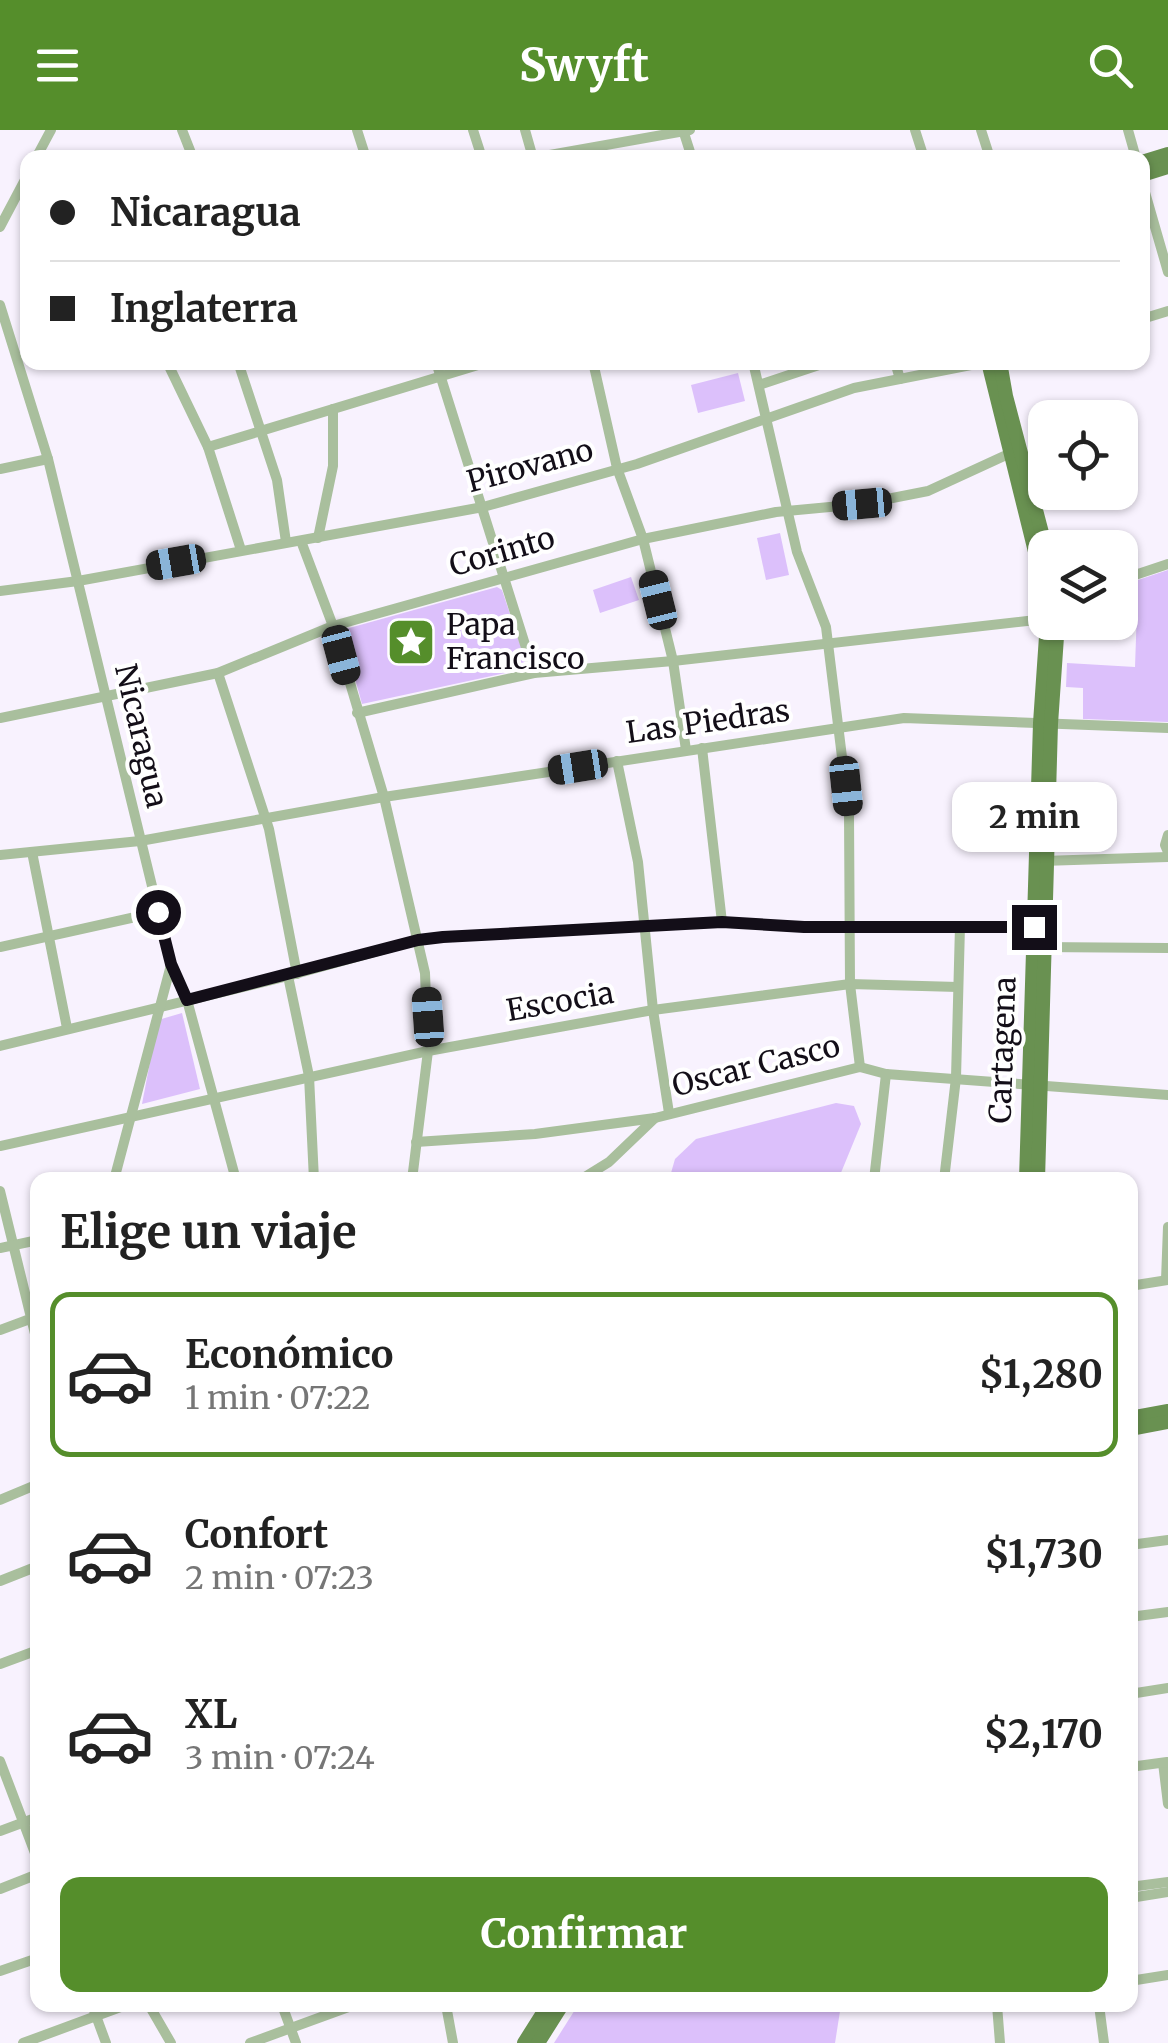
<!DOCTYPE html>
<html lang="es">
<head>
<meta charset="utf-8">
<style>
  :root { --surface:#fff; --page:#f6f6f6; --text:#222; --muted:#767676; --line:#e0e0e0; --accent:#558e2b }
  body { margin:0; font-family:Merriweather,serif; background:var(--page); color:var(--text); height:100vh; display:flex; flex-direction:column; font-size:38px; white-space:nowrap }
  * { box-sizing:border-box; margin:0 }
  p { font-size:32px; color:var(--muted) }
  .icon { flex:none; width:55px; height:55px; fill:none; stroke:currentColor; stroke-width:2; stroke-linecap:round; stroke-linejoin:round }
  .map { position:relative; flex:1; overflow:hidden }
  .details { position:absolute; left:30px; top:1042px; width:1108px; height:840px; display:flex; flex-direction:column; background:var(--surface); border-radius:20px; box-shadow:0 2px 8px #0004 }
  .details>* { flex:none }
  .banner { position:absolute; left:20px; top:20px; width:1130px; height:220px; border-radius:20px; box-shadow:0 2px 8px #0004; display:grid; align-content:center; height:220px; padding:0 30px; background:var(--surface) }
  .tools { position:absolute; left:1028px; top:270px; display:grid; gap:20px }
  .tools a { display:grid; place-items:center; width:110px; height:110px; border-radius:20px; background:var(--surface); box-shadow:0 2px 8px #0004; font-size:50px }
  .end { position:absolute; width:45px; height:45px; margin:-22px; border:12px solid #130e18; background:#fff; box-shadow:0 0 0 5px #fff }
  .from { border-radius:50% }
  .bubble { position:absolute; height:70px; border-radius:20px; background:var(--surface); box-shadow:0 2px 8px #0004; font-size:32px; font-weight:700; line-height:70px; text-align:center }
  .car { position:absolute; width:30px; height:60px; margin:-30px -15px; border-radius:12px; box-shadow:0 0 8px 2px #0007; background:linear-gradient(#222 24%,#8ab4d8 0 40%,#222 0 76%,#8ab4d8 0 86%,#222 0) }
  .banner b { display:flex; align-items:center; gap:35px; height:95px; font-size:38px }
  .banner b+b { border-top:2px solid var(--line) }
  .banner i { width:25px; height:25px; background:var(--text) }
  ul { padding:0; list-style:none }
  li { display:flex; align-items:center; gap:30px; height:165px; margin:0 20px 15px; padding:0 10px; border:5px solid transparent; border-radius:20px }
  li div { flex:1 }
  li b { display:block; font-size:38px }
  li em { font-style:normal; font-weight:700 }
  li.current { border-color:var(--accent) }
  li>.icon { width:90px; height:90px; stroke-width:1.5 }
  h2 { padding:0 30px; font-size:45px; line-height:120px }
  .cta { display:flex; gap:20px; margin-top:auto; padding:20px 30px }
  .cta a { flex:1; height:115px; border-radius:20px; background:var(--accent); color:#fff; font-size:40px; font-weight:700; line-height:115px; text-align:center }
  header { display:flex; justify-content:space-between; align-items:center; height:130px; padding:0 30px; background:var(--accent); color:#fff; font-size:45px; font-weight:700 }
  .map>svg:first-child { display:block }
  .green { fill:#dcc0fb }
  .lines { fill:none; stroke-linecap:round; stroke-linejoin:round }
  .minor { stroke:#a9bf9d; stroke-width:10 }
  .major { stroke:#699151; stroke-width:14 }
  .route { stroke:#130e18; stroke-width:12 }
  .labels { text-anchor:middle; stroke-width:8; stroke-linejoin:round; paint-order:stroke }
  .street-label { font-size:30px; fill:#130e18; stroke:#fff }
  .poi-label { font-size:30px; fill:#130e18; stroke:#fff; text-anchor:start }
</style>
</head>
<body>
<header><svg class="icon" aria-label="menu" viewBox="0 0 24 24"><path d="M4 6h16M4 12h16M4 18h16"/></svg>Swyft<svg class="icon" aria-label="search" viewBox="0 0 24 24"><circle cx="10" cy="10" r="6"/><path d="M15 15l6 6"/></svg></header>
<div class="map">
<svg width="1168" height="1913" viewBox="0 0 1168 1913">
  <rect width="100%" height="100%" fill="#f8f2fe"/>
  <g class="green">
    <polygon points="738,243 745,271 698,283 691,255"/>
    <polygon points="780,403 789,445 766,450 757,408"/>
    <polygon points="1168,440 1168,592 1083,589 1083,558 1066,557 1067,533 1135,537 1138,450"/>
    <polygon points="631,447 639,470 600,483 593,460"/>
    <polygon points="497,457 502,460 527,535 524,539 362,574 342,500"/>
    <polygon points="182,883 200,959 142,974 158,890"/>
    <polygon points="836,973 854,976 861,994 838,1050 669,1050 675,1029 696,1009"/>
    <polygon points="578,1875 841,1875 835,1913 554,1913"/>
  </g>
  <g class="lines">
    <g class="minor">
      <polyline points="182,0 193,28"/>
      <polyline points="357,0 366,28"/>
      <polyline points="473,0 482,28"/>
      <polyline points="525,0 533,28"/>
      <polyline points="683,0 692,28"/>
      <polyline points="915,0 924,28"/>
      <polyline points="981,0 990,28"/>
      <polyline points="1128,0 1136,28"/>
      <polyline points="36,28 51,0"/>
      <polyline points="533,28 690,0"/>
      <polyline points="1142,52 1168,142"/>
      <polyline points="0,97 28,44"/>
      <polyline points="0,175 48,329 171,834 187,870 236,1050"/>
      <polyline points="1142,189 1168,181"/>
      <polyline points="167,232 208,317 241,420"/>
      <polyline points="238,232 277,350 286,412"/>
      <polyline points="436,232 534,543"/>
      <polyline points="593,232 617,338 643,409 673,531 686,620"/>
      <polyline points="753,232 797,422 826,497 849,684 850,854 860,937"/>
      <polyline points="895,232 900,249"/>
      <polyline points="759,255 828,232"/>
      <polyline points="208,317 488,232"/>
      <polyline points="0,339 48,329"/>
      <polyline points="318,408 333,336 333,279"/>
      <polyline points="301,411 333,496 384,667 425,843 428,921 412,1050"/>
      <polyline points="1120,450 1168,434"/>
      <polyline points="0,461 78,451 483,377 637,334 854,258 986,232"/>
      <polyline points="218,543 269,699 297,844"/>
      <polyline points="357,583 534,543 673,531 1045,489"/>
      <polyline points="0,588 218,543 333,496 643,409 776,382 862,374 928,361 1015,321"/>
      <polyline points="702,618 722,792"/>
      <polyline points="617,631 638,732 653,880 669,983"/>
      <polyline points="1168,705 1165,715 1168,722"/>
      <polyline points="32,722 67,898"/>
      <polyline points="0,725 140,711 384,667 904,588 1168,598"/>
      <polyline points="1042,731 1168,727"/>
      <polyline points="0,817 158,782"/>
      <polyline points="1039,817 1168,818"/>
      <polyline points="288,846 309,946 314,1050"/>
      <polyline points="0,916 288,846 418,810 443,807 722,792 805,797 1035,797"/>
      <polyline points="416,1012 535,1004 655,988 860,937 886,944 1168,965"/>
      <polyline points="0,1016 428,921 653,880 850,854 958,857"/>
      <polyline points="114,1050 171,835"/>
      <polyline points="580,1050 609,1032 655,988"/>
      <polyline points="874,1050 886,944"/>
      <polyline points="944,1050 956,948 960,796"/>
      <polyline points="0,1061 38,1216"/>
      <polyline points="0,1118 38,1110"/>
      <polyline points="1166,1150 1168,1097"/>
      <polyline points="1130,1156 1168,1150"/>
      <polyline points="0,1200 38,1186"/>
      <polyline points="0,1370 38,1354"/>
      <polyline points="1130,1415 1168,1410"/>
      <polyline points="0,1451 38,1436"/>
      <polyline points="1130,1487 1168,1482"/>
      <polyline points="0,1534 38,1520"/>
      <polyline points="1130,1564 1168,1558"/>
      <polyline points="0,1631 38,1731"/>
      <polyline points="1163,1633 1168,1674"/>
      <polyline points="1130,1637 1167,1632"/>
      <polyline points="0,1701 38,1687"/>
      <polyline points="1130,1757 1168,1752"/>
      <polyline points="0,1759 38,1744"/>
      <polyline points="1130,1768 1168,1762"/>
      <polyline points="0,1841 38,1828"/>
      <polyline points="1130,1851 1168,1845"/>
      <polyline points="92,1875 106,1913"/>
      <polyline points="149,1875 171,1913"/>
      <polyline points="282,1875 296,1913"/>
      <polyline points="446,1875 453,1913"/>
      <polyline points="997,1875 1000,1913"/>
      <polyline points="1099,1875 1104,1913"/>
      <polyline points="23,1913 126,1875"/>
      <polyline points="250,1913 354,1875"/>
    </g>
    <g class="major">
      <polyline points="1142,32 1168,24"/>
      <polyline points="1142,45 1168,37"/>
      <polyline points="988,232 1045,462"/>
      <polyline points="1000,232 1006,266 1046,418"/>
      <polyline points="1026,1050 1040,593 1047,492"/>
      <polyline points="1038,1050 1051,594 1058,492"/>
      <polyline points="1130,1288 1168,1281"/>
      <polyline points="1130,1299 1168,1292"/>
      <polyline points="524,1913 548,1875"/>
      <polyline points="538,1913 562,1875"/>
    </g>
  </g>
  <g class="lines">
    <polyline class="route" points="158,782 171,834 187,870 418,810 443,807 722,792 804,797 1034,797"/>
  </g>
  <defs>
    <g id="sight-square" transform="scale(2.5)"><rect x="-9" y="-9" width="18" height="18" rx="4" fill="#558e2b" stroke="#fff"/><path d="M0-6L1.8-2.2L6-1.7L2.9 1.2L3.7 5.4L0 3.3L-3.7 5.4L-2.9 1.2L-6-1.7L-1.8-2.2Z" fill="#fff"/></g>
  </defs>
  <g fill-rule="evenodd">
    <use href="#sight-square" x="411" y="512"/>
  </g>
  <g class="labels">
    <g class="street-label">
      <text transform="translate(530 336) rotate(-15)" y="10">Pirovano</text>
      <text transform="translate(502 422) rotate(-16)" y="10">Corinto</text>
      <text transform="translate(708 592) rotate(-8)" y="10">Las Piedras</text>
      <text transform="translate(141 606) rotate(77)" y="10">Nicaragua</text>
      <text transform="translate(560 872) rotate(-10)" y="10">Escocia</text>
      <text transform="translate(1003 920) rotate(-88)" y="10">Cartagena</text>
      <text transform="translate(756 936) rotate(-14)" y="10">Oscar Casco</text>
    </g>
    <g class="poi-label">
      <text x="446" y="505">Papa<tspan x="446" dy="34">Francisco</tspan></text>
    </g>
  </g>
</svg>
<div class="tools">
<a><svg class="icon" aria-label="locate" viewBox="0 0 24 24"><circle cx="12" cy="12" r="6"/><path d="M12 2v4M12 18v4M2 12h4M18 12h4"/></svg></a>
<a><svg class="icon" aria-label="layers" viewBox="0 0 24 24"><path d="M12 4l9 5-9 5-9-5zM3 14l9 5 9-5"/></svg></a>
</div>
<i class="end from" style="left:158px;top:782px"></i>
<i class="end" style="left:1034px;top:797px"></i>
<div class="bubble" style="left:952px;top:652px;width:165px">2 min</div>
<i class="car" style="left:862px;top:374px;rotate:265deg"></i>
<i class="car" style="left:176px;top:432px;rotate:260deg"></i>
<i class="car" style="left:658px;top:470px;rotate:346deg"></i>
<i class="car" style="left:341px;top:525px;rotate:165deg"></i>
<i class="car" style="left:578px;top:637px;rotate:261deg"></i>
<i class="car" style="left:846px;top:656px;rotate:174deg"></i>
<i class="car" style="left:428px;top:887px;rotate:356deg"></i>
<div class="banner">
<b><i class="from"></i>Nicaragua</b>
<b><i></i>Inglaterra</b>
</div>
<section class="details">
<h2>Elige un viaje</h2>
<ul>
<li class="current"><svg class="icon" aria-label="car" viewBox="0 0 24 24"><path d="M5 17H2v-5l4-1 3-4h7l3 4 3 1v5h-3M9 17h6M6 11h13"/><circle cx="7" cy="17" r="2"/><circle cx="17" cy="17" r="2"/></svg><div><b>Económico</b><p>1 min · 07:22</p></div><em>$1,280</em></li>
<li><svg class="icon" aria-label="car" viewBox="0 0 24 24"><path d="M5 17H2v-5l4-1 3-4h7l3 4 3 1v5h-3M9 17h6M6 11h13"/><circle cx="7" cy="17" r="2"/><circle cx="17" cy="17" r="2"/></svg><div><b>Confort</b><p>2 min · 07:23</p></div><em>$1,730</em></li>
<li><svg class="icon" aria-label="car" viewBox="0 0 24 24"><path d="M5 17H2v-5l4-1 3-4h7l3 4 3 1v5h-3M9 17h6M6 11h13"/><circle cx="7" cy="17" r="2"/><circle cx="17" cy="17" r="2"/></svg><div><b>XL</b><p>3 min · 07:24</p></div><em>$2,170</em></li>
</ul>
<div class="cta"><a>Confirmar</a></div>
</section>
</div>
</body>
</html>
